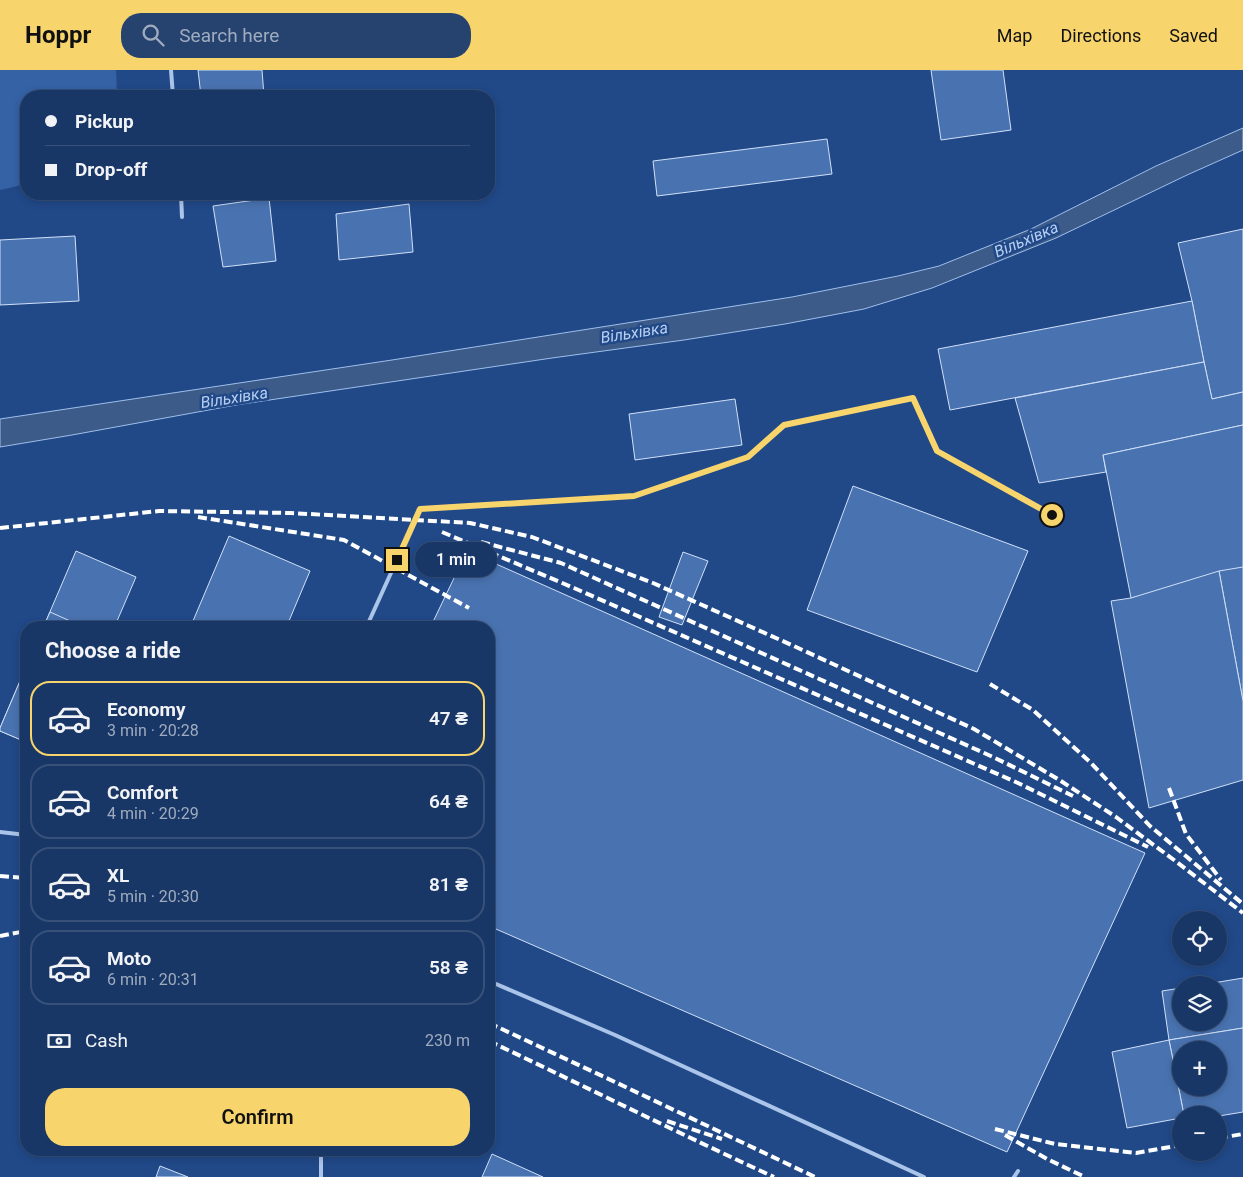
<!DOCTYPE html>
<html lang="en">
<head>
<meta charset="utf-8">
<style>
  :root { --surface:#193766; --page:#26426f; --text:#f1f3f6; --muted:#9facbf; --line:#37517a; --accent:#f7d56c }
  body { margin:0; font-family:Roboto,sans-serif; background:var(--page); color:var(--text); height:100vh; display:flex; flex-direction:column; font-size:19px; white-space:nowrap }
  * { box-sizing:border-box; margin:0 }
  p { font-size:16px; color:var(--muted) }
  .icon { flex:none; width:28px; height:28px; fill:none; stroke:currentColor; stroke-width:2; stroke-linecap:round; stroke-linejoin:round }
  .map { position:relative; flex:1; overflow:hidden }
  .details { position:absolute; left:20px; top:551px; width:475px; height:535px; display:flex; flex-direction:column; background:var(--surface); border-radius:20px; box-shadow:0 2px 8px #0003,0 0 0 1px var(--line) }
  .details>* { flex:none }
  .top-card { position:absolute; left:20px; top:20px; width:475px; height:110px; border-radius:20px; box-shadow:0 2px 8px #0003,0 0 0 1px var(--line); display:grid; align-content:center; height:110px; padding:0 25px; background:var(--surface) }
  .controls { position:absolute; left:1172px; top:841px; display:grid; gap:10px }
  .controls a { display:grid; place-items:center; width:55px; height:55px; border-radius:50%; background:var(--surface); box-shadow:0 2px 8px #0003,0 0 0 1px var(--line); font-size:25px }
  .end { position:absolute; width:22px; height:22px; margin:-11px; border:6px solid #f7d56c; background:#111; box-shadow:0 0 0 2px #111 }
  .from { border-radius:50% }
  .bubble { position:absolute; height:35px; border-radius:18px; background:var(--surface); box-shadow:0 2px 8px #0003,0 0 0 1px var(--line); font-size:16px; font-weight:600; line-height:35px; text-align:center }
  .top-card b { display:flex; align-items:center; gap:18px; height:48px; font-size:19px }
  .top-card b+b { border-top:1px solid var(--line) }
  .top-card i { width:12px; height:12px; background:var(--text) }
  ul { padding:0; list-style:none }
  li { display:flex; align-items:center; gap:15px; height:75px; margin:0 10px 8px; padding:0 15px; border:2px solid var(--line); border-radius:20px }
  li div { flex:1 }
  li b { display:block; font-size:19px }
  li em { font-style:normal; font-weight:600 }
  li.active { border-color:var(--accent) }
  li>.icon { width:45px; height:45px; stroke-width:1.5 }
  h2 { padding:0 25px; font-size:22px; line-height:60px }
  .pay { display:flex; align-items:center; gap:12px; height:55px; padding:0 25px; font-size:19px }
  .pay p { margin-inline-start:auto }
  .action { display:flex; gap:10px; margin-top:auto; padding:10px 25px }
  .action a { flex:1; height:58px; border-radius:20px; background:var(--accent); color:#111; font-size:20px; font-weight:600; line-height:58px; text-align:center }
  header { display:flex; align-items:center; gap:30px; box-sizing:border-box; height:70px; padding:0 25px; background:var(--accent); color:#111 }
  header strong { font-size:24px }
  nav { display:flex; gap:28px; margin-inline-start:auto; font-size:18px }
  .search { width:350px; height:45px; background:var(--page); display:flex; align-items:center; gap:12px; box-sizing:border-box; padding:0 18px; border-radius:20px; color:var(--muted); font-size:19px }
  .map>svg:first-child { display:block }
  .green { fill:#3462a5 }
  .water { fill:#3d5b88; stroke:#9fbfec }
  .building { fill:#4973b0; stroke:#d0e0f8; fill-rule:evenodd }
  .lines { fill:none; stroke-linecap:round; stroke-linejoin:round }
  .lane { stroke:#abc5ea; stroke-width:4 }
  .rail { stroke:#fff; stroke-width:4; stroke-dasharray:9 4; stroke-linecap:butt }
  .route { stroke:#f7d56c; stroke-width:6 }
  .labels { text-anchor:middle; stroke-width:5; stroke-linejoin:round; paint-order:stroke }
  .water-label { font-size:16px; font-style:italic; fill:#b7cff2; stroke:#214988 }
</style>
</head>
<body>
<header>
<strong>Hoppr</strong>
<div class="search"><svg class="icon" aria-label="search" viewBox="0 0 24 24"><circle cx="10" cy="10" r="6"/><path d="M15 15l6 6"/></svg>Search here</div>
<nav><a>Map</a><a>Directions</a><a>Saved</a></nav>
</header>
<div class="map">
<svg width="1243" height="1107" viewBox="0 0 1243 1107">
  <rect width="100%" height="100%" fill="#214988"/>
  <polygon class="green" points="0,0 116,0 117,26 26,26 26,114 0,120"/>
  <polygon class="water" points="1243,58 1243,80 1187,105 1056,168 932,218 864,239 785,254 684,270 552,288 236,335 72,365 0,377 0,349 392,290 792,227 898,206 939,196 1031,159 1156,96"/>
  <g class="building">
    <polygon points="198,0 262,0 264,26 201,26"/>
    <polygon points="931,0 1003,0 1011,60 941,70"/>
    <polygon points="827,69 832,104 657,126 653,91"/>
    <polygon points="269,128 276,191 223,197 213,136"/>
    <polygon points="409,134 413,182 339,190 336,144"/>
    <polygon points="1243,159 1243,322 1212,329 1204,292 1192,231 1178,173"/>
    <polygon points="75,166 79,231 0,235 0,170"/>
    <polygon points="1192,231 1204,292 950,340 938,279"/>
    <polygon points="1204,292 1212,329 1243,322 1243,355 1103,385 1106,402 1039,413 1015,328"/>
    <polygon points="735,329 742,375 635,390 629,344"/>
    <polygon points="1243,355 1243,503 1131,528 1103,385"/>
    <polygon points="853,416 1028,481 977,602 807,540"/>
    <polygon points="229,466 310,501 286,558 190,558"/>
    <polygon points="76,481 136,507 114,558 43,558"/>
    <polygon points="467,481 1145,783 1007,1082 489,856 489,558 430,558"/>
    <polygon points="683,482 708,491 682,555 659,547"/>
    <polygon points="1243,497 1243,631 1219,501"/>
    <polygon points="1219,501 1243,631 1243,710 1149,738 1111,531 1131,528"/>
    <polygon points="50,542 86,558 43,558"/>
    <polygon points="26,597 26,672 0,661 0,658"/>
    <polygon points="26,597 26,672 0,661 0,658"/>
    <polygon points="1243,908 1243,958 1169,970 1162,921 1181,918 1181,952 1219,952 1219,915 1201,915"/>
    <path d="M1243 958V1042L1219 1046 1184 1045 1169 970ZM1181 980H1219V1018H1181Z"/>
    <polygon points="1169,970 1184,1045 1181,1045 1181,1048 1127,1058 1112,982"/>
    <polygon points="492,1084 543,1107 482,1107"/>
    <polygon points="160,1096 188,1107 156,1107"/>
  </g>
  <g class="lines">
    <g class="lane">
      <polyline points="171,0 173,26"/>
      <polyline points="181,124 182,147"/>
      <polyline points="366,558 420,439 634,426 748,387 784,355 913,328 937,381 1052,445"/>
      <polyline points="0,762 26,765"/>
      <polyline points="489,911 615,965 924,1107"/>
      <polyline points="321,1080 321,1107"/>
      <polyline points="1014,1107 1018,1101"/>
    </g>
    <g class="rail">
      <polyline points="198,447 344,470 469,538"/>
      <polyline points="0,458 159,441 291,443 470,453 532,467 653,513 796,577 974,659 1061,711 1116,747 1174,790 1243,843"/>
      <polyline points="442,462 574,518 1018,713 1148,777"/>
      <polyline points="481,472 561,493 993,687 1073,726"/>
      <polyline points="990,614 1033,640 1091,693 1150,756 1243,834"/>
      <polyline points="1169,718 1186,764 1221,810"/>
      <polyline points="0,806 26,808"/>
      <polyline points="0,866 26,861"/>
      <polyline points="489,953 615,1012 815,1107"/>
      <path d="M489 971C584 1016 678 1063 774 1107"/>
      <polyline points="667,1051 722,1069"/>
      <polyline points="995,1059 1055,1074 1136,1083 1181,1075"/>
      <polyline points="1005,1065 1047,1089 1085,1107"/>
      <polyline points="1219,1068 1243,1064"/>
    </g>
  </g>
  <g class="lines">
    <polyline class="route" points="397,490 420,439 634,426 748,387 784,355 913,328 937,381 1052,445"/>
  </g>
  <g class="labels">
    <g class="water-label">
      <text transform="translate(1026 169) rotate(-23)" y="6">Вільхівка</text>
      <text transform="translate(634 262) rotate(-9)" y="6">Вільхівка</text>
      <text transform="translate(234 327) rotate(-9)" y="6">Вільхівка</text>
    </g>
  </g>
</svg>
<div class="controls">
<a><svg class="icon" aria-label="locate" viewBox="0 0 24 24"><circle cx="12" cy="12" r="6"/><path d="M12 2v4M12 18v4M2 12h4M18 12h4"/></svg></a>
<a><svg class="icon" aria-label="layers" viewBox="0 0 24 24"><path d="M12 4l9 5-9 5-9-5zM3 14l9 5 9-5"/></svg></a>
<a>+</a>
<a>−</a>
</div>
<i class="end from" style="left:1052px;top:445px"></i>
<i class="end" style="left:397px;top:490px"></i>
<div class="bubble" style="left:415px;top:472px;width:82px">1 min</div>
<div class="top-card">
<b><i class="from"></i>Pickup</b>
<b><i></i>Drop-off</b>
</div>
<section class="details">
<h2>Choose a ride</h2>
<ul>
<li class="active"><svg class="icon" aria-label="car" viewBox="0 0 24 24"><path d="M5 17H2v-5l4-1 3-4h7l3 4 3 1v5h-3M9 17h6M6 11h13"/><circle cx="7" cy="17" r="2"/><circle cx="17" cy="17" r="2"/></svg><div><b>Economy</b><p>3 min · 20:28</p></div><em>47 ₴</em></li>
<li><svg class="icon" aria-label="car" viewBox="0 0 24 24"><path d="M5 17H2v-5l4-1 3-4h7l3 4 3 1v5h-3M9 17h6M6 11h13"/><circle cx="7" cy="17" r="2"/><circle cx="17" cy="17" r="2"/></svg><div><b>Comfort</b><p>4 min · 20:29</p></div><em>64 ₴</em></li>
<li><svg class="icon" aria-label="car" viewBox="0 0 24 24"><path d="M5 17H2v-5l4-1 3-4h7l3 4 3 1v5h-3M9 17h6M6 11h13"/><circle cx="7" cy="17" r="2"/><circle cx="17" cy="17" r="2"/></svg><div><b>XL</b><p>5 min · 20:30</p></div><em>81 ₴</em></li>
<li><svg class="icon" aria-label="car" viewBox="0 0 24 24"><path d="M5 17H2v-5l4-1 3-4h7l3 4 3 1v5h-3M9 17h6M6 11h13"/><circle cx="7" cy="17" r="2"/><circle cx="17" cy="17" r="2"/></svg><div><b>Moto</b><p>6 min · 20:31</p></div><em>58 ₴</em></li>
</ul>
<div class="pay"><svg class="icon" aria-label="cash" viewBox="0 0 24 24"><path d="M3 7h18v10H3z"/><circle cx="12" cy="12" r="2"/></svg>Cash<p>230 m</p></div>
<div class="action"><a>Confirm</a></div>
</section>
</div>
</body>
</html>
